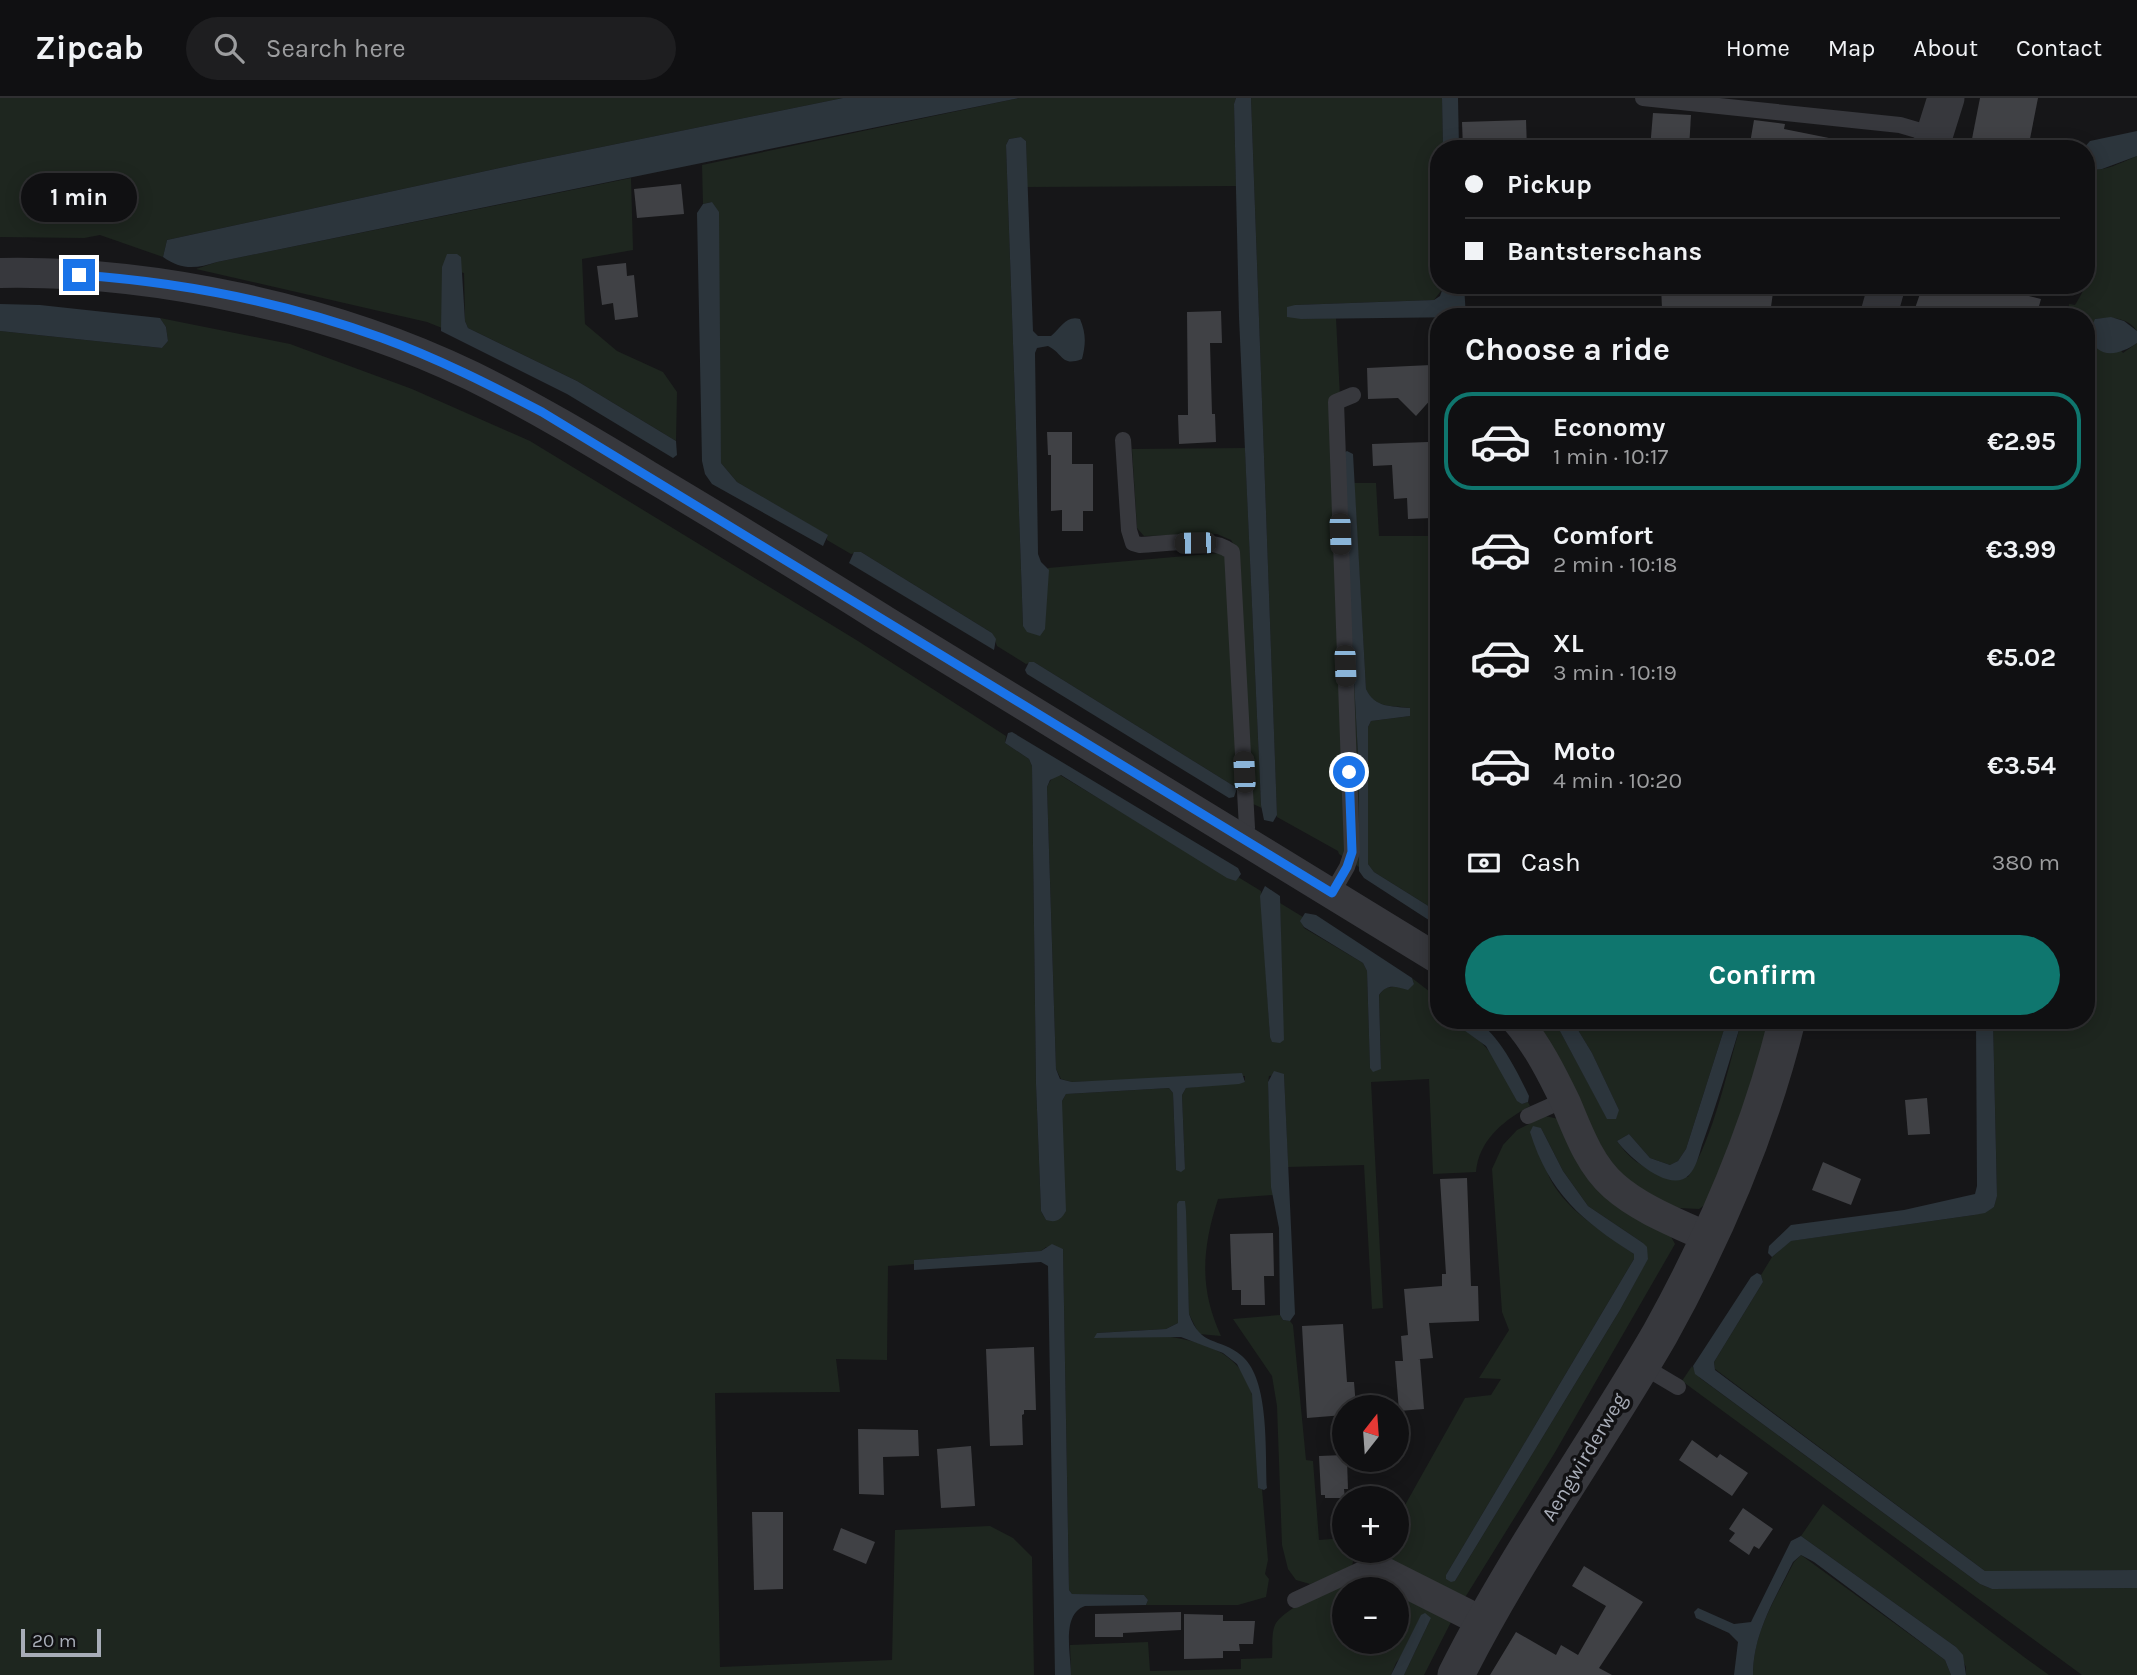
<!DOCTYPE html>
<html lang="en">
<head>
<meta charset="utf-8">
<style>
  :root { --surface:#101012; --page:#1e1e20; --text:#f1f3f6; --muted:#9c9d9f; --line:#303032; --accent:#0f766e }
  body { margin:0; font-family:Karla,sans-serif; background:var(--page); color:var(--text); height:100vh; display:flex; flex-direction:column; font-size:26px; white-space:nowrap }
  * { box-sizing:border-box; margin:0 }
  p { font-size:23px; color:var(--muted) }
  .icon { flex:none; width:38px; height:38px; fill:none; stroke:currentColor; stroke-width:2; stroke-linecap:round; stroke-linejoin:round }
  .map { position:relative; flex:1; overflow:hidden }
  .details { position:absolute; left:1430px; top:210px; width:665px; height:721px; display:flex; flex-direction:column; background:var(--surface); border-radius:28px; box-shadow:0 4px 18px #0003,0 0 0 2px var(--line) }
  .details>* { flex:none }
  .guide { position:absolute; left:1430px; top:42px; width:665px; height:154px; border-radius:28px; box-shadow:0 4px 18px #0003,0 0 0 2px var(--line); display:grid; align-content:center; height:154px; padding:0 35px; background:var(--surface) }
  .needle { width:46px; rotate:17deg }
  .fabs { position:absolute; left:1332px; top:1297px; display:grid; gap:14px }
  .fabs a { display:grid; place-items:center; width:77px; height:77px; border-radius:50%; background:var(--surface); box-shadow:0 4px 18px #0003,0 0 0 2px var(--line); font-size:35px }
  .scale { position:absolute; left:21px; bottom:18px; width:80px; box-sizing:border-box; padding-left:7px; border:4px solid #a8adb8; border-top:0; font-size:19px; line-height:24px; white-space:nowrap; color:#a8adb8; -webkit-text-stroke:5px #111113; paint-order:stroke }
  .end { position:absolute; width:32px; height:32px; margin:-16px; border:9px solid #1a73e8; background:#fff; box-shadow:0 0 0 4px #fff }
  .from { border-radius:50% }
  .bubble { position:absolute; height:49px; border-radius:24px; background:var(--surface); box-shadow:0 4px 18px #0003,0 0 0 2px var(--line); font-size:23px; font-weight:700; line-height:49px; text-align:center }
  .car { position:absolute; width:21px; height:42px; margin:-21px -10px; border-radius:9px; box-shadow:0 0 5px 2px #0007; background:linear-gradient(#222 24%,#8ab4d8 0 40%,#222 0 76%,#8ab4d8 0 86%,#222 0) }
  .guide b { display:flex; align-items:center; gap:24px; height:66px; font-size:26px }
  .guide b+b { border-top:2px solid var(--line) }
  .guide i { width:18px; height:18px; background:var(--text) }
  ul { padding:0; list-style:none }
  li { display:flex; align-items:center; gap:21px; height:98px; margin:0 14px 10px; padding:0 21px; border:4px solid transparent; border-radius:28px }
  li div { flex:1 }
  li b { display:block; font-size:26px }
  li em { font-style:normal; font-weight:700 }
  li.selected { border-color:var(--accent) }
  li>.icon { width:63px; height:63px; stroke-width:1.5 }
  h2 { padding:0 35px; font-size:32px; line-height:84px }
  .pay { display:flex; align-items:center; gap:18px; height:77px; padding:0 35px; font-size:26px }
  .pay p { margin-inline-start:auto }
  .cta { display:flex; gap:14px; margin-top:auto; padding:14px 35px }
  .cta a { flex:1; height:80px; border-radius:42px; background:var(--accent); color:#fff; font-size:28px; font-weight:700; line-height:80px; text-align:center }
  header { display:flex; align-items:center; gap:42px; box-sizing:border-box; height:98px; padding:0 35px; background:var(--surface); border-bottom:2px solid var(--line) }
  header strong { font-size:33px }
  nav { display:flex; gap:38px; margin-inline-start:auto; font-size:24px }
  .search { width:490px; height:63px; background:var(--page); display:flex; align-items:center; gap:18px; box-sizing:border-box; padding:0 24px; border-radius:38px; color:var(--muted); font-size:26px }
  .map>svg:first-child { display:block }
  .green { fill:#1e261f; fill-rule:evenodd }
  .water { fill:#2c353c }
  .building { fill:#404145 }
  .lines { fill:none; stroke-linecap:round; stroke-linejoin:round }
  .service { stroke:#37383d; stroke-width:16 }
  .minor { stroke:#37383d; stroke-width:30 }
  .tertiary { stroke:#37383d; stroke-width:37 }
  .route { stroke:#1a73e8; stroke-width:9 }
  .labels { text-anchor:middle; stroke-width:7; stroke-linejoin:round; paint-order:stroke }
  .street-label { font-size:21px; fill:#a8adb8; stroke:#111113 }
</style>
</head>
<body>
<header>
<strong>Zipcab</strong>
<div class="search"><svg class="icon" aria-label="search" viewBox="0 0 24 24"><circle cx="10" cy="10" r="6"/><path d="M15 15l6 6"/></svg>Search here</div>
<nav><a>Home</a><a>Map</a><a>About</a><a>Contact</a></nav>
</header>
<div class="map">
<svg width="2137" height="1577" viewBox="0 0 2137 1577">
  <rect width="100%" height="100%" fill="#161618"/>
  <g class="green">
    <polygon points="0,0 843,0 518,66 167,142 163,159 100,137 84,140 0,139"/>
    <polygon points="1019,0 1236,0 1234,6 1236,88 1027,89 1026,43 1021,39 1009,41 1006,47 1023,528 1048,483 1048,470 1220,455 1226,459 1243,699 1237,695 1237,690 1034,564 1026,566 997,548 992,535 861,454 851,456 827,442 827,437 737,384 721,365 712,104 703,106 702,67"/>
    <polygon points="1251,0 1442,0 1443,51 1438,51 1438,187 1444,189 1434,202 1295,207 1301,221 1336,220 1359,676 1359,769 1339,756 1338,753 1277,719"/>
    <path d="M2137 58V233C2128 219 2111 219 2095 221L2123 255 2137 245V1472L1995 1474 1985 1473 1715 1271 1714 1264 1763 1184 1761 1177 1772 1159 1790 1143 1974 1117 1994 1109 1997 1097 1993 922H2086V219H2068L2069 206 2075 207C2086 189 2094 174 2086 153V68C2100 78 2123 63 2137 58Z"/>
    <polygon points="631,80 633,152 582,161 585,226 617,253 663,274 677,294 676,343 577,283 468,230 465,223 464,175 442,169 442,230 427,224 196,171 217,164"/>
    <path d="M160 220 290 246 412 291 530 343 858 543 1006 638 1005 645 1029 661 1032 668 1036 986 1041 1113 1046 1122 1062 1003 1066 996 1169 990 1173 995 1176 1072 1185 1071 1182 997 1186 990 1245 984V978L1072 984 1061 981 1056 971 1047 689C1050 683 1053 677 1060 677L1236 783 1238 779 1261 793 1270 939 1283 941 1280 805 1303 819 1301 823 1304 830 1363 865 1367 873 1370 969 1373 973 1381 970 1379 897 1385 890 1414 886 1412 880 1438 900 1435 901 1432 910 1438 915V922C1478 922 1505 976 1522 1006L1528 1004 1530 1008C1503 1023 1479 1042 1476 1074L1433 1076 1429 981 1371 984 1383 1210 1372 1211 1364 1067 1288 1069 1284 976 1269 978 1268 985 1273 1097 1218 1101C1202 1151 1199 1190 1221 1238L1199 1236 1189 1216 1184 1103 1178 1225 1166 1231 1097 1235C1148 1237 1234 1232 1251 1293 1260 1323 1257 1359 1258 1390L1262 1391 1268 1462 1265 1476 1269 1481 1266 1499 1238 1507H1146L1148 1502 1144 1497 1072 1496 1069 1492 1063 1151 1046 1149 1041 1153 914 1162V1166L888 1168 887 1262 836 1261 840 1294 715 1295 720 1569 892 1562 895 1432 990 1428 1013 1440 1032 1459 1034 1577H0V233L162 250 168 243 166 229Z"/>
    <polygon points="1245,350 1261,707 1262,710 1253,706 1237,452 1231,442 1217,436 1144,438 1137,430 1132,351"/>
    <path d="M1354 385H1376L1379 438H1438V814L1374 774 1368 766V629L1371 623 1410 618V610C1391 607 1375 611 1366 591Z"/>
    <path d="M1530 922H1554L1607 1020 1619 1012 1592 955 1572 922H1727L1686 1051 1678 1063 1670 1067 1650 1060 1629 1036 1617 1043C1638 1073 1655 1073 1688 1079 1714 1039 1728 969 1742 922H1774L1710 1103 1699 1111 1679 1110 1654 1100 1618 1078Z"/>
    <path d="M1545 1018 1559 1021 1669 1135 1675 1146 1554 1356 1466 1498 1456 1500 1392 1462 1389 1453 1396 1452 1397 1423 1400 1416 1465 1300 1491 1297 1501 1281 1479 1280 1509 1232 1502 1214 1492 1071 1503 1047 1517 1032ZM1541 1030 1563 1073 1588 1108 1643 1145 1648 1160 1620 1212 1455 1483 1446 1481V1477L1634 1161V1156C1603 1133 1562 1111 1547 1074 1542 1062 1543 1044 1541 1030Z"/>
    <polygon points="1280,1217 1283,1222 1290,1223 1293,1227 1306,1362 1313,1363 1319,1442 1344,1440 1344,1452 1351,1453 1353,1464 1351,1471 1310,1486 1296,1482 1288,1471 1282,1447 1277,1308 1272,1278 1233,1221"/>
    <polygon points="1692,1268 1700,1280 1980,1486 1992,1491 2137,1490 2137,1577 2082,1577 1682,1283"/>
    <polygon points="1823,1406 2024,1559 2049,1577 1966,1577 1966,1569 1956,1549 1801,1438"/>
    <path d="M1801 1457 1945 1562 1951 1577H1753C1753 1534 1775 1502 1794 1464Z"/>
    <path d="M1376 1477 1452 1522 1424 1577H1404L1431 1520 1396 1565 1391 1577H1071L1070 1547 1148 1544 1150 1573 1241 1571V1561L1272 1560C1273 1550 1271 1536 1275 1527 1286 1506 1352 1481 1376 1477ZM1344 1491H1396V1544H1344Z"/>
  </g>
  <g class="water">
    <path d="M843 0H1019L217 164C196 171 181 172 163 159L167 142 518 66Z"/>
    <polygon points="1236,0 1251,0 1277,717 1273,724 1264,722 1261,707 1239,219 1234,6"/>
    <polygon points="1442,0 1458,0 1459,51 1443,51"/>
    <polygon points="2137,33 2137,58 2102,71 2091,72 2086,68 2086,51 2083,51 2090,43"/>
    <path d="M1021 39 1026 43 1033 233 1038 238H1051C1061 230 1066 217 1080 221 1086 235 1086 246 1082 261 1061 269 1064 256 1048 248L1037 250 1035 255 1038 456 1041 464 1049 472 1045 531 1040 538 1027 534 1023 528 1006 47 1009 41Z"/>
    <polygon points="712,104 719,114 721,365 737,384 828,437 823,448 712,386 705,376 702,363 697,115 703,106"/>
    <polygon points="447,156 457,156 461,159 465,223 468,230 577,283 676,343 677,357 673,360 567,296 441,233 442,169"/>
    <polygon points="1444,187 1464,187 1466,219 1301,221 1287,219 1287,209 1295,207 1434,202 1440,198"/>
    <polygon points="0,206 40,207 160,220 166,229 168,243 162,250 0,233"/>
    <path d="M2111 219 2124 223 2137 233V245C2118 258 2097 262 2088 236L2095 221Z"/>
    <path d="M1347 353 1353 356 1366 591C1375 610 1391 608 1410 610V618L1371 623 1368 629V766L1374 774 1438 814V828L1364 780 1359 773V676L1342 356Z"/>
    <polygon points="854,454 861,454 992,535 996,541 994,552 849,465"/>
    <polygon points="1029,564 1034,564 1237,690 1234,699 1229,700 1027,576 1025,572"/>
    <path d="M1012 634 1238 770 1241 776 1236 783 1227 780 1061 677 1050 682 1047 689 1056 971 1060 981 1072 984 1242 975 1245 984 1239 986 1186 990 1182 997 1185 1071 1181 1074 1176 1072 1173 995 1169 990 1066 996 1062 1003 1066 1113C1061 1122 1056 1125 1046 1122L1041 1113 1036 986 1032 668 1029 661 1005 645 1008 635Z"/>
    <polygon points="1265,788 1280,798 1284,942 1280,945 1272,944 1270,939 1260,798"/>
    <path d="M1305 815 1316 817 1412 880 1414 886 1408 892C1395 889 1388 885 1379 897L1381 971 1373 974 1370 970 1367 873 1363 865 1304 829 1300 823Z"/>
    <path d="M1450 922C1456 922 1466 921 1472 922 1496 929 1519 977 1529 998L1528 1004 1522 1006 1517 1003 1486 948Z"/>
    <polygon points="1554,922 1572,922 1592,955 1619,1012 1616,1021 1607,1021"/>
    <path d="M1727 922H1742C1729 964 1717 1006 1702 1047 1699 1057 1696 1070 1689 1077 1670 1097 1628 1058 1617 1043L1629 1036 1650 1060 1670 1067 1678 1063 1686 1051Z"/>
    <polygon points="1976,922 1993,922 1997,1098 1994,1109 1985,1115 1974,1117 1791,1143 1772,1159 1768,1155 1769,1148 1791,1127 1904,1112 1975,1096 1977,1088"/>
    <polygon points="1274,973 1284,976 1295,1216 1290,1223 1283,1222 1280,1217 1279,1130 1271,1089 1268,984"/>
    <path d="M1533 1028 1541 1030 1563 1073 1588 1108 1643 1145 1647 1149 1648 1161 1620 1212 1455 1483 1451 1484 1446 1481V1477L1634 1161V1156C1582 1123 1549 1095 1530 1034Z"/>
    <path d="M1179 1103H1185L1186 1113 1189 1216C1201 1250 1218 1238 1242 1258 1270 1282 1265 1354 1267 1390L1264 1392 1258 1390 1252 1296 1237 1266 1223 1255 1181 1239 1094 1240 1097 1235 1166 1231 1178 1225 1177 1106Z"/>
    <path d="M1052 1146 1063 1151 1069 1492 1072 1496 1144 1497 1148 1502 1146 1507 1085 1508C1061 1516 1071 1556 1071 1577H1055L1048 1168 1041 1164 914 1172V1162L1041 1153Z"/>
    <polygon points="1757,1175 1761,1177 1763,1184 1714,1264 1715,1272 1985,1473 2137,1472 2137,1490 1992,1491 1980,1486 1695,1276 1693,1268 1751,1179"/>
    <path d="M1801 1438 1956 1549 1963 1557 1966 1577H1951L1945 1562 1814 1464 1801 1457 1793 1464C1775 1501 1753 1535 1753 1577H1734L1738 1544 1729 1535 1696 1520 1694 1514 1698 1510 1734 1526 1751 1524 1791 1443Z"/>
    <polygon points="1425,1515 1431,1520 1404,1577 1391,1577 1421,1517"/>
  </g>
  <g class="building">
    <polygon points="1980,0 2038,0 2028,51 1970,51"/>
    <polygon points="1653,15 1691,17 1689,51 1650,51"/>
    <polygon points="1526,22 1527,51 1463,51 1462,24"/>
    <polygon points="1754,22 1785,26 1784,31 1834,41 1833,51 1749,51"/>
    <polygon points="681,86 684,116 637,120 634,91"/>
    <polygon points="626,165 627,178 634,177 638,219 615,222 613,205 602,207 597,168"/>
    <polygon points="1661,187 1774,187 1771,209 1762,208 1762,219 1689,219 1689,213 1662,211"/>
    <polygon points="1923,187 1965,198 1968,187 1983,187 2041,201 2036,219 1995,219 1961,211 1959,219 1912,219"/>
    <polygon points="1221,213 1222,245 1210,245 1212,316 1215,316 1216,344 1179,346 1178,317 1188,317 1187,214"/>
    <polygon points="1431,267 1433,299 1416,318 1398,300 1368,301 1367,270"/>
    <polygon points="1047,334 1072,334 1072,366 1093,366 1093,413 1083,413 1083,433 1062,433 1062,412 1051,413 1051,357 1048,357"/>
    <polygon points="1428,344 1429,378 1436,378 1437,410 1432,410 1432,420 1408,421 1407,400 1394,401 1392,367 1373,368 1372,346"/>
    <polygon points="1927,1000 1930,1036 1908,1037 1905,1002"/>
    <polygon points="1823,1064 1861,1081 1851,1107 1812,1092"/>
    <polygon points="1467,1080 1471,1188 1478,1188 1479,1223 1429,1225 1433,1260 1408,1262 1420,1261 1424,1311 1399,1313 1395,1263 1403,1263 1401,1238 1408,1237 1404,1191 1442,1188 1442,1176 1446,1176 1440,1081"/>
    <polygon points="1273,1135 1274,1178 1264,1178 1265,1207 1241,1207 1241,1192 1232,1192 1230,1136"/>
    <polygon points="1343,1226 1347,1284 1354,1284 1356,1309 1344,1309 1344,1317 1307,1320 1302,1228"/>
    <polygon points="1034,1249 1036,1312 1024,1312 1024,1316 1022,1317 1023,1347 990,1348 986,1251"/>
    <polygon points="858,1331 918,1332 919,1358 883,1359 884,1397 859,1396"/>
    <polygon points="1692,1342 1717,1360 1720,1356 1748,1375 1732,1398 1679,1362"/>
    <polygon points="971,1348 975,1408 941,1410 937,1351"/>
    <polygon points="1344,1357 1344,1362 1347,1362 1348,1391 1344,1391 1345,1400 1325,1400 1325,1397 1321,1397 1319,1358"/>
    <polygon points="1743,1410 1773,1431 1759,1451 1754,1448 1749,1457 1729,1443 1735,1435 1729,1431"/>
    <polygon points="752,1414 783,1414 783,1491 754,1492"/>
    <polygon points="841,1430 875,1444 866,1466 833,1452"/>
    <polygon points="1584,1468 1643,1504 1599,1570 1612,1577 1490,1577 1516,1534 1556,1557 1561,1547 1578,1557 1606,1508 1572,1488"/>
    <polygon points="1181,1514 1181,1532 1123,1535 1123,1539 1095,1539 1095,1516"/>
    <polygon points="1184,1516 1223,1517 1223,1523 1255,1523 1253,1546 1239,1546 1240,1553 1223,1553 1223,1560 1184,1561"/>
  </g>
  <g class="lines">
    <g class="service">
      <polyline points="1643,0 1900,27 1934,37"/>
      <path d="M1123 342 1129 432 1133 445 1140 447C1168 446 1209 437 1232 454L1247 730 1239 739"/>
      <polyline points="1332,795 1347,769 1352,754 1336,304 1353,297"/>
      <polyline points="1528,1018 1564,1002"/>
      <polyline points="1641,1267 1678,1289"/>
      <polyline points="1364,1452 1374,1469 1380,1452"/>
      <polyline points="1295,1502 1360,1472 1374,1469"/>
    </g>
    <g class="minor">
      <path d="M0 175C153 172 334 211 472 278 533 308 591 343 649 378 728 425 806 473 884 522 1069 635 1254 748 1438 861"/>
      <path d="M1516 922C1537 946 1552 976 1566 1005 1578 1034 1590 1067 1614 1088 1640 1111 1677 1125 1709 1140"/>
      <polyline points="1374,1469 1485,1525"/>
    </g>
    <g class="tertiary">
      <polyline points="1930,51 1946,0"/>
      <polyline points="1878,219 1887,187"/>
      <path d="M1456 1577C1515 1459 1594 1350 1660 1236 1715 1137 1760 1032 1787 922"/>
    </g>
  </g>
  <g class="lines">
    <path class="route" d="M79 177C180 184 286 205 382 240 437 260 490 287 542 314L1332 795 1347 769 1352 754 1349 674"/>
  </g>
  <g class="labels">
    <g class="street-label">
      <text transform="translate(1584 1359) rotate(-59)" y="7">Aengwirderweg</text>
    </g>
  </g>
</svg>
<div class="fabs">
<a><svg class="needle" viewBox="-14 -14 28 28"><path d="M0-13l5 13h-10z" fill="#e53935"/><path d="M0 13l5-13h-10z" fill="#9c9d9f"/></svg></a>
<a>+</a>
<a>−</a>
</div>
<div class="scale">20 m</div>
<i class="end from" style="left:1349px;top:674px"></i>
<i class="end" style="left:79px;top:177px"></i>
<div class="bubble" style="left:21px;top:75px;width:116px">1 min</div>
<i class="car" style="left:1340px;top:436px;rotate:178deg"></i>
<i class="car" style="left:1195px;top:445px;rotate:269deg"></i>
<i class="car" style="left:1345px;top:568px;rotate:178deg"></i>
<i class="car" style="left:1244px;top:674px;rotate:357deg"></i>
<div class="guide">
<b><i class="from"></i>Pickup</b>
<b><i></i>Bantsterschans</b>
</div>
<section class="details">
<h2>Choose a ride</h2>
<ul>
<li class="selected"><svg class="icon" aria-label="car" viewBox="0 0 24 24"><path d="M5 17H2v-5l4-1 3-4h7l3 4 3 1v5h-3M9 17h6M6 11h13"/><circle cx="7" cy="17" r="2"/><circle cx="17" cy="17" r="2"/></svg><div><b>Economy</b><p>1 min · 10:17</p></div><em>€2.95</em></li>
<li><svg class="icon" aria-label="car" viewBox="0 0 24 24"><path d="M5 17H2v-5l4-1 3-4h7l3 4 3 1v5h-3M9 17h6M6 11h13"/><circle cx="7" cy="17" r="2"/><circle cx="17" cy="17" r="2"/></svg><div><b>Comfort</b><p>2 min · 10:18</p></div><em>€3.99</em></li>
<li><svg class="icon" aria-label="car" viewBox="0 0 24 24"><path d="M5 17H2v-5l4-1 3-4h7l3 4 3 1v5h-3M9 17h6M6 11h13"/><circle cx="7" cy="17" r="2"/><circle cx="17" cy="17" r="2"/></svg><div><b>XL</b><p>3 min · 10:19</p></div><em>€5.02</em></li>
<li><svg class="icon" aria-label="car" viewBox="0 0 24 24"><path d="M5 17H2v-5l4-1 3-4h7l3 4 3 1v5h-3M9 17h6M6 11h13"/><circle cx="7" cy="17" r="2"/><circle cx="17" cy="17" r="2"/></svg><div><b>Moto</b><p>4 min · 10:20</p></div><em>€3.54</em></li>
</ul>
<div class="pay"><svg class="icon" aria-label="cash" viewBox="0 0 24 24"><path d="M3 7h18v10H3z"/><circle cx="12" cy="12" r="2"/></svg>Cash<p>380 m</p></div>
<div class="cta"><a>Confirm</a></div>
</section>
</div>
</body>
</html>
